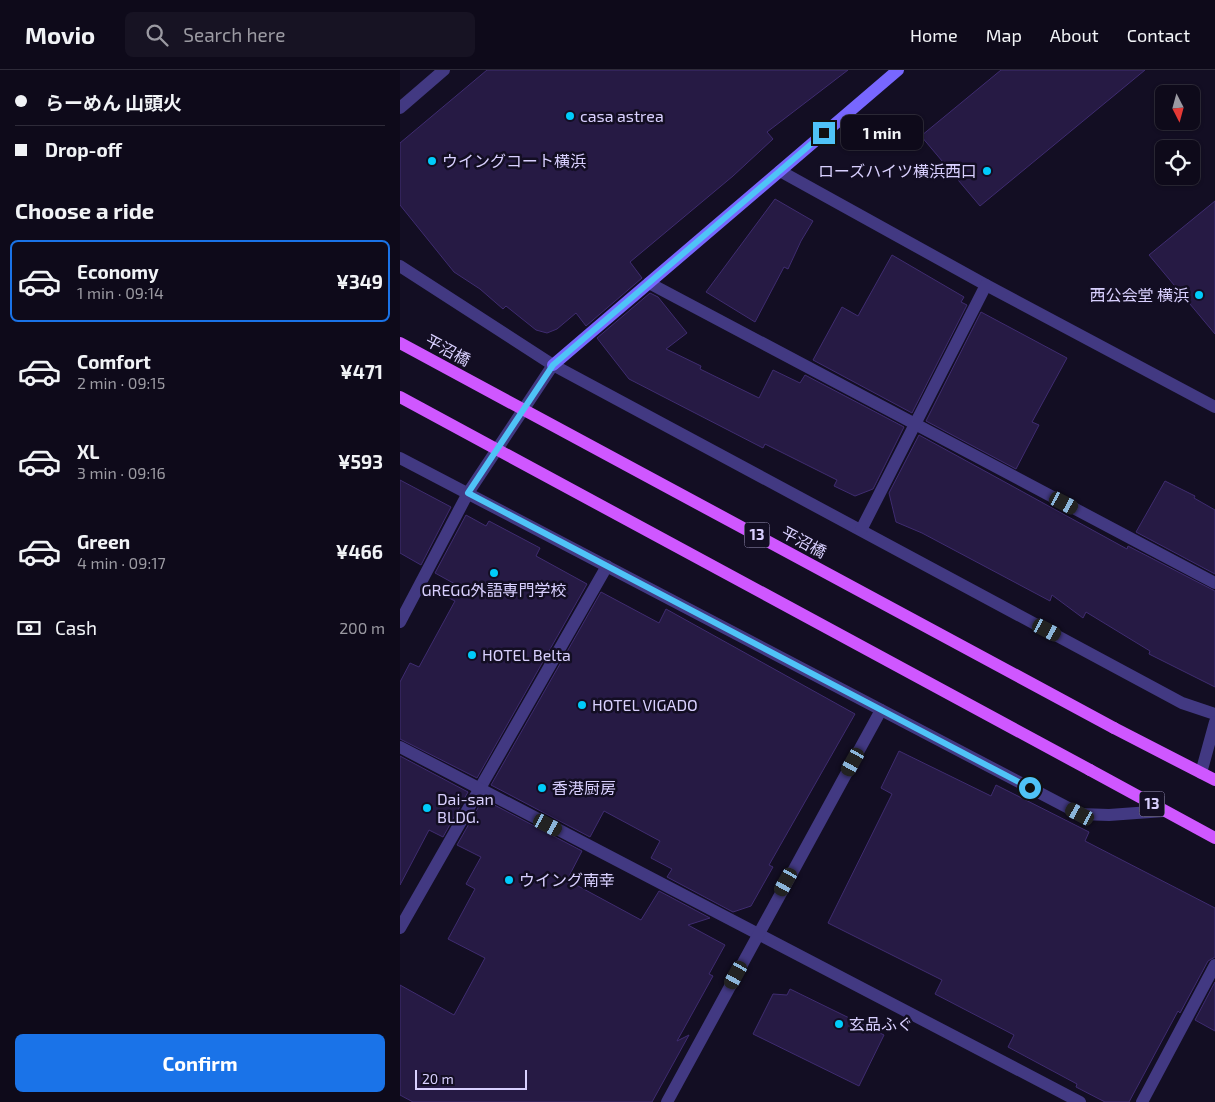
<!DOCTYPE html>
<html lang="en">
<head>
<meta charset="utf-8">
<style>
  :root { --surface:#0e0a1a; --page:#171323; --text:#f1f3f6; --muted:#9b9aa2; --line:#2e2b39; --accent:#1a73e8 }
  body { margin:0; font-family:"Exo 2","Noto Sans JP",sans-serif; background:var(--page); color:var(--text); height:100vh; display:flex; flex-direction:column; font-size:19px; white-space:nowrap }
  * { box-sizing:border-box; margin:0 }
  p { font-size:16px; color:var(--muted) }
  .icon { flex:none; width:28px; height:28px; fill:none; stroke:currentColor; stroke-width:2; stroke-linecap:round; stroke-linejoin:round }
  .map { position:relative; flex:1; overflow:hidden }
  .side { display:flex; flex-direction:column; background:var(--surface); width:400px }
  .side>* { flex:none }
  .hud { display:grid; align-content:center; height:110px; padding:0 15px; background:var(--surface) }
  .needle { width:32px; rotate:174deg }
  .tools { position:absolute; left:755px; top:15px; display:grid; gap:10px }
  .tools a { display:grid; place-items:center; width:45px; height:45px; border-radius:8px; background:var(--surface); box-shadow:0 1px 4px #0004,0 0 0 1px var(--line); font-size:25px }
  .scale { position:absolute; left:15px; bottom:12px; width:112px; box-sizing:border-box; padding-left:5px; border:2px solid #d9d0ff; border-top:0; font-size:14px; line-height:18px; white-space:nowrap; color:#d9d0ff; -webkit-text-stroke:4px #130e23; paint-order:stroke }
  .end { position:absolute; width:22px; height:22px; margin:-11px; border:6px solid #4fc3f7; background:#111; box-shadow:0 0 0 2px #111 }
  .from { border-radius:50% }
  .bubble { position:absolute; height:35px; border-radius:8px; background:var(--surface); box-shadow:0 1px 4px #0004,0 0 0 1px var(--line); font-size:16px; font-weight:700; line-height:35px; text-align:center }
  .car { position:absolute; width:15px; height:30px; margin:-15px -8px; border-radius:6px; box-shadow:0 0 4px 1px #0007; background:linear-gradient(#222 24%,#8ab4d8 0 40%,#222 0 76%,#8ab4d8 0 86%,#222 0) }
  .hud b { display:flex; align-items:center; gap:18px; height:48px; font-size:19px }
  .hud b+b { border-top:1px solid var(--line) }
  .hud i { width:12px; height:12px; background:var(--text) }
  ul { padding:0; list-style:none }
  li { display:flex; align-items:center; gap:15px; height:82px; margin:0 10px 8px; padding:0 5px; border:2px solid transparent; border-radius:8px }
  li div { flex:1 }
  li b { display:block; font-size:19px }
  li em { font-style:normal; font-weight:700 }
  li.on { border-color:var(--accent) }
  li>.icon { width:45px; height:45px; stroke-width:1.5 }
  h2 { padding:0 15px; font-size:22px; line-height:60px }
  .pay { display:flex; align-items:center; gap:12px; height:55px; padding:0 15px; font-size:19px }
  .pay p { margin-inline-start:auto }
  .action { display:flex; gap:10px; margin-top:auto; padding:10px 15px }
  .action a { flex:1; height:58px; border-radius:8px; background:var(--accent); color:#fff; font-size:20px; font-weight:700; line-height:58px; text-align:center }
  header { display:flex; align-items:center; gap:30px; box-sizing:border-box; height:70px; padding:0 25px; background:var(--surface); border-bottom:1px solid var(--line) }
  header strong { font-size:24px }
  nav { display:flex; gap:28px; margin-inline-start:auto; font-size:18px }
  .search { width:350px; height:45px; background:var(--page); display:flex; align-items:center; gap:12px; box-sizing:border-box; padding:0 18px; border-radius:8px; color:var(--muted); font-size:19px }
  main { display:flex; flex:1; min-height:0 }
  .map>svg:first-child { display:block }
  .building { fill:#261a44; stroke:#3f2c70 }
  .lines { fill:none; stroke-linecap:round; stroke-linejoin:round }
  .lane { stroke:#423982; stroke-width:12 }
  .street { stroke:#423982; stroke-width:12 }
  .secondary { stroke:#7867ff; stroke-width:12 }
  .primary { stroke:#cf57ff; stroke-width:12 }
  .primary-bridge { stroke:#cf57ff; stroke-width:12 }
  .route { stroke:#4fc3f7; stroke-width:6 }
  .poi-dot { fill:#00ccfb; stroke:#130e23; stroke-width:2 }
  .labels { text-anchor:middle; stroke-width:5; stroke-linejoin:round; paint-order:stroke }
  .shield { fill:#130e23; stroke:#9e96bd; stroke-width:1 }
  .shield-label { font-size:15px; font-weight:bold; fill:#d9d0ff }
  .poi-label { font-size:16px; fill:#d9d0ff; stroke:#130e23; text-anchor:start }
  .street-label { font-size:16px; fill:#d9d0ff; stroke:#130e23 }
</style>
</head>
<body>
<header>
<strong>Movio</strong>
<div class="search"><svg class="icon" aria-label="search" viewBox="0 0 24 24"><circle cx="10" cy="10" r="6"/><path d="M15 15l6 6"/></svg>Search here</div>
<nav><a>Home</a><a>Map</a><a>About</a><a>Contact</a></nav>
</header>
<main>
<section class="side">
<div class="hud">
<b><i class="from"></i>らーめん 山頭火</b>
<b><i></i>Drop-off</b>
</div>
<h2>Choose a ride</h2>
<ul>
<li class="on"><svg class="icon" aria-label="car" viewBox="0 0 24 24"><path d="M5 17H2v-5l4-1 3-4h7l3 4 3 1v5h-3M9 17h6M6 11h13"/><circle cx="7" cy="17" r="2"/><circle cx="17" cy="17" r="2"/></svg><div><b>Economy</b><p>1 min · 09:14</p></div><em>¥349</em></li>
<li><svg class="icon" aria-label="car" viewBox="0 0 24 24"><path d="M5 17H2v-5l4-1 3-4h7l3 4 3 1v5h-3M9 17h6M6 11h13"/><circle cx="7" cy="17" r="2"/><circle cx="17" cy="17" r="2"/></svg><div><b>Comfort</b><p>2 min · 09:15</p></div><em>¥471</em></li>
<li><svg class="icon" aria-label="car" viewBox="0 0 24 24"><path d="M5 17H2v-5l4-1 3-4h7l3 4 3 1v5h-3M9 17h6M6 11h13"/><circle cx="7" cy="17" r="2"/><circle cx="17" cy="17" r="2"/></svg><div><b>XL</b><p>3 min · 09:16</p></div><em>¥593</em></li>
<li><svg class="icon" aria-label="car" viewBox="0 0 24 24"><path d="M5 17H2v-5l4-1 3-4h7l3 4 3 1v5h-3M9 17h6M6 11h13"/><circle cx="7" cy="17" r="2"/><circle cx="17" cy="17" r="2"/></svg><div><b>Green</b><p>4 min · 09:17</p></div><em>¥466</em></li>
</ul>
<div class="pay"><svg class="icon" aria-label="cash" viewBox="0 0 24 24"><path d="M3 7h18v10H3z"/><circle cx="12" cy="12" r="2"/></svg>Cash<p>200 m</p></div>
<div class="action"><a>Confirm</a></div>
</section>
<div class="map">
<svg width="815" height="1032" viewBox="0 0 815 1032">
  <rect width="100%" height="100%" fill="#130e23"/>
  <g class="building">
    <polygon points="87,0 448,0 367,62 373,69 333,106 230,192 242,208 186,256 176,243 157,259 147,263 136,260 106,236 103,239 80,219 54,202 0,135 0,73"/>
    <polygon points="601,0 745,0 580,136 521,66"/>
    <polygon points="375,129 413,151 401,171 388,199 384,197 355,252 306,222"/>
    <polygon points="815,131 815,264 749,185"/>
    <polygon points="492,185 564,227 561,232 567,235 512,343 413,290 442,237 458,246"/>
    <polygon points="250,223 258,227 287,263 266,279 301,296 300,299 359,328 373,300 400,313 405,305 504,357 473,419 455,426 434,416 437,410 365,374 363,378 229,309 197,268"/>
    <polygon points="581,242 667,288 632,352 639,355 616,399 526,351"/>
    <polygon points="519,365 727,479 728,476 815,521 815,617 749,584 750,581 686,542 683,548 652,525 650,531 522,463 496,452 489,423"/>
    <polygon points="0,410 51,437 21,495 0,483"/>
    <polygon points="765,411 795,426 794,428 815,440 815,504 736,462"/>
    <polygon points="66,445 86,456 89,451 140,478 136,486 187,514 77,708 0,669 0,612 10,593 19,597 55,531 47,527 55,514 35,503"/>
    <polygon points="201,522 259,553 266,539 455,644 369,795 373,797 351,836 333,842 267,807 272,799 251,788 260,771 204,741 190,767 91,715"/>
    <polygon points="499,681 591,726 596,715 689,762 685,771 815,838 815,887 808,891 780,943 778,941 729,1032 705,1032 676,1017 677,1014 608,977 614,965 535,924 542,910 428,853 492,724 481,718"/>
    <polygon points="0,686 68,722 43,767 29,760 0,815"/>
    <polygon points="83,729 182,781 167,810 241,850 259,821 310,848 288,855 325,875 309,904 313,906 277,971 289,965 252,1032 13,1032 0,1025 0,915 54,945 85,888 48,869 75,819 66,814 81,787 57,775"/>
    <polygon points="815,912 815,961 795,950"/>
    <polygon points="390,919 484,965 459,1016 353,964 373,924 387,925"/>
  </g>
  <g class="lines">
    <polyline class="lane" points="0,858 207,496"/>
    <g class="street">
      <polyline points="0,38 44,0"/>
      <polyline points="380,101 586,215 815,337"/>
      <polyline points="0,196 153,295 782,633 815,644"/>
      <polyline points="249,213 815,513"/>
      <polyline points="0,388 680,744 709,745 764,741"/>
      <polyline points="461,460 586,215"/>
      <polyline points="0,552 68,423 153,295"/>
      <polyline points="0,677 680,1032"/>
      <polyline points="801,703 815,652"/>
      <polyline points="267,1032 481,640"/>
      <polyline points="742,1032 815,895"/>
    </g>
    <polyline class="secondary" points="153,295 498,0"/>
    <g class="primary">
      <polyline points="714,658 815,710"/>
      <polyline points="690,700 815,768"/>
    </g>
    <g class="primary-bridge">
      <polyline points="0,273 714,658"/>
      <polyline points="0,327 690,700"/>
    </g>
  </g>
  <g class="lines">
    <polyline class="route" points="424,63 153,295 68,423 630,718"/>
  </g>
  <g class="poi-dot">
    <circle cx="170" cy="46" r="5"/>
    <circle cx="32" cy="91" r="5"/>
    <circle cx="587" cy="101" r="5"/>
    <circle cx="799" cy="225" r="5"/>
    <circle cx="94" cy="503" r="5"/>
    <circle cx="72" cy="585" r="5"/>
    <circle cx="182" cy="635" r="5"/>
    <circle cx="142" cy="718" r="5"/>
    <circle cx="27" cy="738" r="5"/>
    <circle cx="109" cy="810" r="5"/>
    <circle cx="439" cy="954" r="5"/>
  </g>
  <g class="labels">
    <g class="shield">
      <rect x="344.5" y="452.5" width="25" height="25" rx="4"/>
      <rect x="739.5" y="721.5" width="25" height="25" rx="4"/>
    </g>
    <g class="shield-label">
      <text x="357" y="470">13</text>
      <text x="752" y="739">13</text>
    </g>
    <g class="poi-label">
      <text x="180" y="52">casa astrea</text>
      <text x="42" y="97">ウイングコート横浜</text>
      <text x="577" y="107" text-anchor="end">ローズハイツ横浜西口</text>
      <text x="789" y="231" text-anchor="end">西公会堂 横浜</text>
      <text x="94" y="526" text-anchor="middle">GREGG外語専門学校</text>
      <text x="82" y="591">HOTEL Belta</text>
      <text x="192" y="641">HOTEL VIGADO</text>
      <text x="152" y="724">香港厨房</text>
      <text x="37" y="735">Dai-san<tspan x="37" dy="18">BLDG.</tspan></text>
      <text x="119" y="816">ウイング南幸</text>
      <text x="449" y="960">玄品ふぐ</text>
    </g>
    <g class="street-label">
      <text transform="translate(48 280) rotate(28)" y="6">平沼橋</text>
      <text transform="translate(404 472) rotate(28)" y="6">平沼橋</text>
    </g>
  </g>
</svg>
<div class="tools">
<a><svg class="needle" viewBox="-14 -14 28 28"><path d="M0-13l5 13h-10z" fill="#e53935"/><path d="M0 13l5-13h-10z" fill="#9b9aa2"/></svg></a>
<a><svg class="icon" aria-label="locate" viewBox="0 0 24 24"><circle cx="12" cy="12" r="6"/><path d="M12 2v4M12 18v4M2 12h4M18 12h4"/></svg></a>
</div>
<div class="scale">20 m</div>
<i class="end from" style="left:630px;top:718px"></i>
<i class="end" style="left:424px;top:63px"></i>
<div class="bubble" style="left:441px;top:45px;width:82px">1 min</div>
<i class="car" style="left:664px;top:433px;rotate:118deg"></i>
<i class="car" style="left:647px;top:560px;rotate:118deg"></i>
<i class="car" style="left:453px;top:692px;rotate:209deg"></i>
<i class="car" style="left:680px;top:744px;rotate:298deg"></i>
<i class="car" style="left:148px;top:755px;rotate:118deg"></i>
<i class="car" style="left:386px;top:812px;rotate:209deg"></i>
<i class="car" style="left:336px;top:905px;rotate:209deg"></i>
</div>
</main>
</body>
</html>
